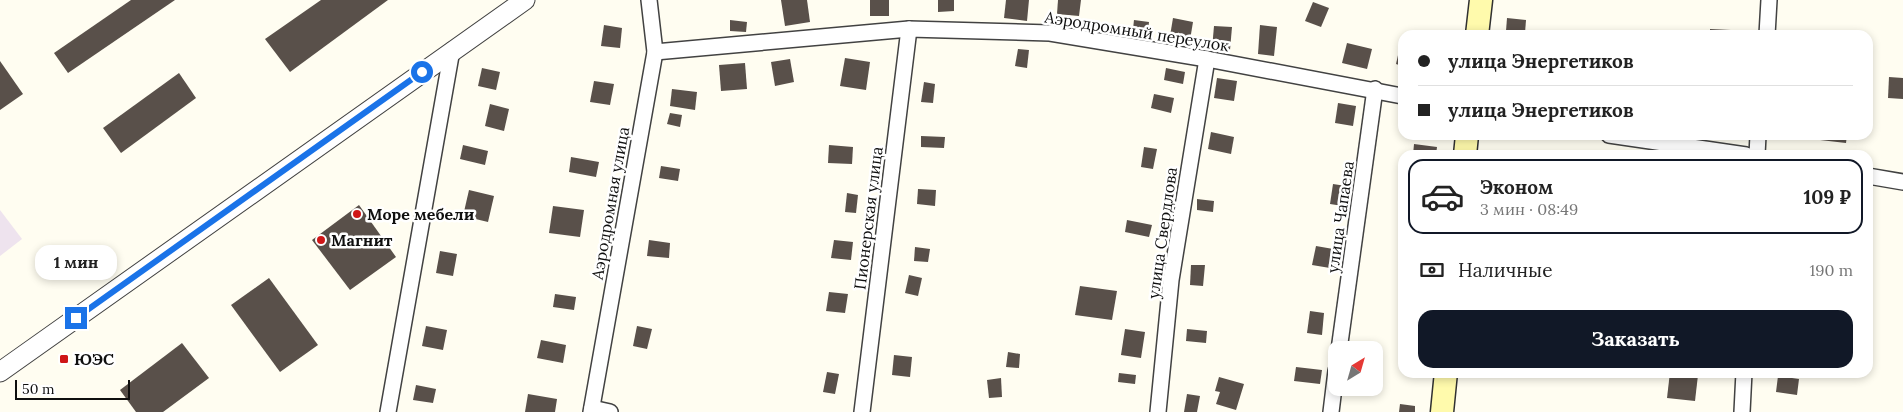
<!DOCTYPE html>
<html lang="ru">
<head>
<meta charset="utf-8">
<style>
  :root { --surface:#fff; --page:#f6f6f6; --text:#222; --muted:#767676; --line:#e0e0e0; --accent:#111827 }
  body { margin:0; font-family:Lora,serif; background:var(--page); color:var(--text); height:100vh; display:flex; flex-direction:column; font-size:19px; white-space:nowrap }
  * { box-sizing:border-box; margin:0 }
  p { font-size:16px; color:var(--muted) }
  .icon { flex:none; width:28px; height:28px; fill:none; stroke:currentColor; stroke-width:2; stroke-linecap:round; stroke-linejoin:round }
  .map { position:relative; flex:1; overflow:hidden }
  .sheet { position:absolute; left:1398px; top:150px; width:475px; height:228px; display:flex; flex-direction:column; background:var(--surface); border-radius:15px; box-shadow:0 2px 8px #0003 }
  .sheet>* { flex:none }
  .banner { position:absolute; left:1398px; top:30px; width:475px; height:110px; border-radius:15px; box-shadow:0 2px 8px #0003; display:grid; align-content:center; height:110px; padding:0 20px; background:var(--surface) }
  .needle { width:32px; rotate:37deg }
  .buttons { position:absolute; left:1328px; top:341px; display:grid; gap:10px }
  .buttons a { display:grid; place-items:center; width:55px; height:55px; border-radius:10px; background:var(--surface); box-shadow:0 2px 8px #0003; font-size:25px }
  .scale { position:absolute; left:15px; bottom:12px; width:115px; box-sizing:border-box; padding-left:5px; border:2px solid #0f0f0f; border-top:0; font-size:14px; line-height:18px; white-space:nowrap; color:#0f0f0f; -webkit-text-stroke:4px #fff; paint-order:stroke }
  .end { position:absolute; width:22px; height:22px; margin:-11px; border:6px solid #1a73e8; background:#fff; box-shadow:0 0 0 2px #fff }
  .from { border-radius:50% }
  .bubble { position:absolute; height:35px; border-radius:15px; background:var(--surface); box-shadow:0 2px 8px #0003; font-size:16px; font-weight:700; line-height:35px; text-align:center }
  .banner b { display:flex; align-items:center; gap:18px; height:48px; font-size:19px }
  .banner b+b { border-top:1px solid var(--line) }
  .banner i { width:12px; height:12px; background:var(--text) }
  ul { padding:9px 0 0; list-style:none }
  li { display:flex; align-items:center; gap:15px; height:75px; margin:0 10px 8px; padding:0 10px; border:2px solid transparent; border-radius:15px }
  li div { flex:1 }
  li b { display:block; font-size:19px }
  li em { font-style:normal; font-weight:700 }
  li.selected { border-color:var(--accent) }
  li>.icon { width:45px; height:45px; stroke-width:1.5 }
  .pay { display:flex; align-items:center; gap:12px; height:55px; padding:0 20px; font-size:19px }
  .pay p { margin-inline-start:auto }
  .cta { display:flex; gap:10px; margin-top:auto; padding:10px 20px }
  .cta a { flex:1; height:58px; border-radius:15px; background:var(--accent); color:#fff; font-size:20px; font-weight:700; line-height:58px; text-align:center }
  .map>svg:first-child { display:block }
  .industrial { fill:#eee3ee }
  .building { fill:#59504a }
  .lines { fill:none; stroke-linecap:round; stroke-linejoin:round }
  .minor-casing { stroke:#424242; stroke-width:18 }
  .tertiary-casing { stroke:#424242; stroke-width:21 }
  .secondary-casing { stroke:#313131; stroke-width:25 }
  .minor { stroke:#fff; stroke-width:15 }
  .tertiary { stroke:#fff; stroke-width:19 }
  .secondary { stroke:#fffaac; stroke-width:22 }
  .route { stroke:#1a73e8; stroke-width:6 }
  .poi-dot { fill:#cf1617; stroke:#fff; stroke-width:2 }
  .labels { text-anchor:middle; stroke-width:5; stroke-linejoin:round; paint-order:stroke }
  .street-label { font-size:16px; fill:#0f0f0f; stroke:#fff }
  .poi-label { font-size:16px; font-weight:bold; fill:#0f0f0f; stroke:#fff; text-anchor:start }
</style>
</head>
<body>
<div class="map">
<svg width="1903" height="412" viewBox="0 0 1903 412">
  <rect width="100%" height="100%" fill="#fffdf1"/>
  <polygon class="industrial" points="0,210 22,239 0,256"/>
  <g class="building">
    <polygon points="131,0 175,0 68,73 54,53"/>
    <polygon points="321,0 388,0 290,72 265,39"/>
    <polygon points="781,0 807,0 810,22 785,26"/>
    <rect x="870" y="0" width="19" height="16"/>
    <polygon points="938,0 954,0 954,11 938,12"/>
    <polygon points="1006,0 1029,0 1027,21 1004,18"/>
    <polygon points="1058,0 1081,0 1079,16 1057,14"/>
    <polygon points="1313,2 1329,8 1321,27 1305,21"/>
    <polygon points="1173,18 1193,22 1190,40 1170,36"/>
    <polygon points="1507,18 1526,20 1525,33 1506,31"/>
    <polygon points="730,20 747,22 746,32 730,31"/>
    <polygon points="1134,20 1149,22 1147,40 1132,38"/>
    <polygon points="604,25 622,28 620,48 601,46"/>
    <polygon points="1260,25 1277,27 1274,56 1258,54"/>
    <polygon points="1214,26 1232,27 1230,50 1212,49"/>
    <polygon points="1710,29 1731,30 1731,35 1710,35"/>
    <polygon points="1401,42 1402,43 1402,66 1396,64"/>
    <polygon points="1347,43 1372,49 1367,69 1342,63"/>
    <polygon points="1018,49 1029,50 1027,68 1015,66"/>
    <polygon points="845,58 870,62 866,90 840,86"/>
    <polygon points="790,59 794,82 775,86 771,62"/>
    <polygon points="0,61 23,94 0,110"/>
    <polygon points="745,63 747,89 721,91 719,65"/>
    <polygon points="482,68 500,72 496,90 478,86"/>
    <polygon points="1166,68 1185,72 1183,84 1164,80"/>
    <polygon points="179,73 196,98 121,153 103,128"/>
    <polygon points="1889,77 1903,78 1903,99 1888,98"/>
    <polygon points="1217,78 1237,81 1234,101 1214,98"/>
    <polygon points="594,81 614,84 610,105 590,102"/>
    <polygon points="924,82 935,84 933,103 921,102"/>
    <polygon points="672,89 697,92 695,110 670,106"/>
    <polygon points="1154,94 1174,98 1171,113 1151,108"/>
    <polygon points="1338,103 1356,106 1353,126 1335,123"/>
    <polygon points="490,104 509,109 504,131 485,126"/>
    <polygon points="670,113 682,115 680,127 667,124"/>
    <polygon points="1211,132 1234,137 1231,154 1208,149"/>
    <polygon points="1821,135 1847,135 1846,143 1820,140"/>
    <polygon points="921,136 945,137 944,148 921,147"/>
    <polygon points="1414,144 1437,147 1436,155 1413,155"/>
    <polygon points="463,145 488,151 485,165 460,159"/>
    <polygon points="829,145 853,147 852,164 828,163"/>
    <polygon points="1144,147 1157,149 1153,169 1141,167"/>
    <polygon points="571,157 599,162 596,177 569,172"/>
    <polygon points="661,166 680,169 678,181 659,178"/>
    <polygon points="1333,184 1346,186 1343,206 1330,204"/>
    <polygon points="918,189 936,190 935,206 917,204"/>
    <polygon points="469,190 494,196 488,222 463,216"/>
    <polygon points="847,193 858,195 856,213 845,212"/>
    <polygon points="1197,199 1214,201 1213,212 1197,210"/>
    <polygon points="359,205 396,257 350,290 312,240"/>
    <polygon points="553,206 584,210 580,237 549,233"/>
    <polygon points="1127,220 1152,225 1149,237 1125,232"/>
    <polygon points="649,240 670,243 669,258 647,256"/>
    <polygon points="834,240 853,242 851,260 831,258"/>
    <polygon points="1316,246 1339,250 1336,269 1312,265"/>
    <polygon points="915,247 930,249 928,262 914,261"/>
    <polygon points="440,251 457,254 453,276 436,273"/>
    <polygon points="1191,265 1205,265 1203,286 1190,285"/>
    <polygon points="909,275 922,278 918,296 905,293"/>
    <polygon points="269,278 318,345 280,372 231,305"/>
    <polygon points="1080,286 1117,291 1112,320 1075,315"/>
    <polygon points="829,292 848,294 845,313 826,311"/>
    <polygon points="555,294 576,297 574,310 553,307"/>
    <polygon points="1310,311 1324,313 1322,335 1307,333"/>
    <polygon points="426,326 447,330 443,350 422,346"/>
    <polygon points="637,326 652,329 647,349 633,346"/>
    <polygon points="1125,329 1145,332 1141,358 1121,355"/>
    <polygon points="1187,329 1207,331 1206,343 1186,341"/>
    <polygon points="541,340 566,345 563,363 537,358"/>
    <polygon points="182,343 209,378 163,412 136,412 120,390"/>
    <polygon points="1008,352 1020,354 1019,368 1006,367"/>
    <polygon points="894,355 912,357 910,377 892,375"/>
    <polygon points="1296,367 1322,370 1320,384 1294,381"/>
    <polygon points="827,372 839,374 835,394 823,392"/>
    <polygon points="1670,372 1698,375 1695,401 1667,398"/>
    <polygon points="1119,373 1136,375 1135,384 1118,382"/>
    <polygon points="1778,376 1799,379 1797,395 1776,392"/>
    <polygon points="1219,377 1244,384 1236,410 1216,404 1220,392 1215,391"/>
    <polygon points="1001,378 1002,397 989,398 987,380"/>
    <polygon points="416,385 436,389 433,403 413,400"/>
    <polygon points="528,394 557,399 555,412 525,412"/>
    <polygon points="1187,394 1200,396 1197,412 1184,412"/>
    <polygon points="1400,404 1415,406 1415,412 1399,412"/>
  </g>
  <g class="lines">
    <g class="minor-casing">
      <g id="minor">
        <polyline points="1767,35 1769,0"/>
        <polyline points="655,52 909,29 1050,33 1207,59 1402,96"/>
        <polyline points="1609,135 1746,155"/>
        <polyline points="1757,155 1758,135"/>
        <polyline points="1868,176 1903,182"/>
        <polyline points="1339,350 1375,89"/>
        <polyline points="592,408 610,412"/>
        <polyline points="388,412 452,50"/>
        <polyline points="591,412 655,52 649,0"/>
        <polyline points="862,412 909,29"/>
        <polyline points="1158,412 1171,280 1207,59"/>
        <polyline points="1331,412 1336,371"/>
        <polyline points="1742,412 1744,372"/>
      </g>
    </g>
    <g class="tertiary-casing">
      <polyline id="tertiary" points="0,372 525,0"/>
    </g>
    <g class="secondary-casing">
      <g id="secondary">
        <polyline points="1477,35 1481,0"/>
        <polyline points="1465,155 1467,135"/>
        <polyline points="1442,412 1446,372"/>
      </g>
    </g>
    <use href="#minor" class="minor"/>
    <use href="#tertiary" class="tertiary"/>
    <use href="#secondary" class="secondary"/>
  </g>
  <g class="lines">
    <polyline class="route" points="76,318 422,72"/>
  </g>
  <g class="poi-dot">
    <circle cx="357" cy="214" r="5"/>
    <circle cx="321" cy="240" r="5"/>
    <rect x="59" y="354" width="10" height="10" rx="2.5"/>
  </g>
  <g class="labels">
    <g class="street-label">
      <text transform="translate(1137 31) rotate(9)" y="6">Аэродромный переулок</text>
      <text transform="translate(610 203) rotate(-80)" y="6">Аэродромная улица</text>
      <text transform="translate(1340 217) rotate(-82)" y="6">улица Чапаева</text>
      <text transform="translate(868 218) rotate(-83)" y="6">Пионерская улица</text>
      <text transform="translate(1162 233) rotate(-82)" y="6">улица Свердлова</text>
    </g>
    <g class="poi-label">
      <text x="367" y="220">Море мебели</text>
      <text x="331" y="246">Магнит</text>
      <text x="74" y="365">ЮЭС</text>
    </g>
  </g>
</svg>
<div class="buttons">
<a><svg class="needle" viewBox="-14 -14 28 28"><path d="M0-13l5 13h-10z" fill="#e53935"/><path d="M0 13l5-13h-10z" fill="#767676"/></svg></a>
</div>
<div class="scale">50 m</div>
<i class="end from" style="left:422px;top:72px"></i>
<i class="end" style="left:76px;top:318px"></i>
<div class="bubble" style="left:35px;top:245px;width:82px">1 мин</div>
<div class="banner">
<b><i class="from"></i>улица Энергетиков</b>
<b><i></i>улица Энергетиков</b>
</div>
<section class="sheet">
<ul>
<li class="selected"><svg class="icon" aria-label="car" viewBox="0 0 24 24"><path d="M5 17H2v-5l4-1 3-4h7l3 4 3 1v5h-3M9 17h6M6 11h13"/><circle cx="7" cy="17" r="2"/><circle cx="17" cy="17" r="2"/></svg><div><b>Эконом</b><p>3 мин · 08:49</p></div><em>109 ₽</em></li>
</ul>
<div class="pay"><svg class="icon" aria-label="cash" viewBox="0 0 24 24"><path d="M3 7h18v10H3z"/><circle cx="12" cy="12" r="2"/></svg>Наличные<p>190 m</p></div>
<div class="cta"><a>Заказать</a></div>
</section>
</div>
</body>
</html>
